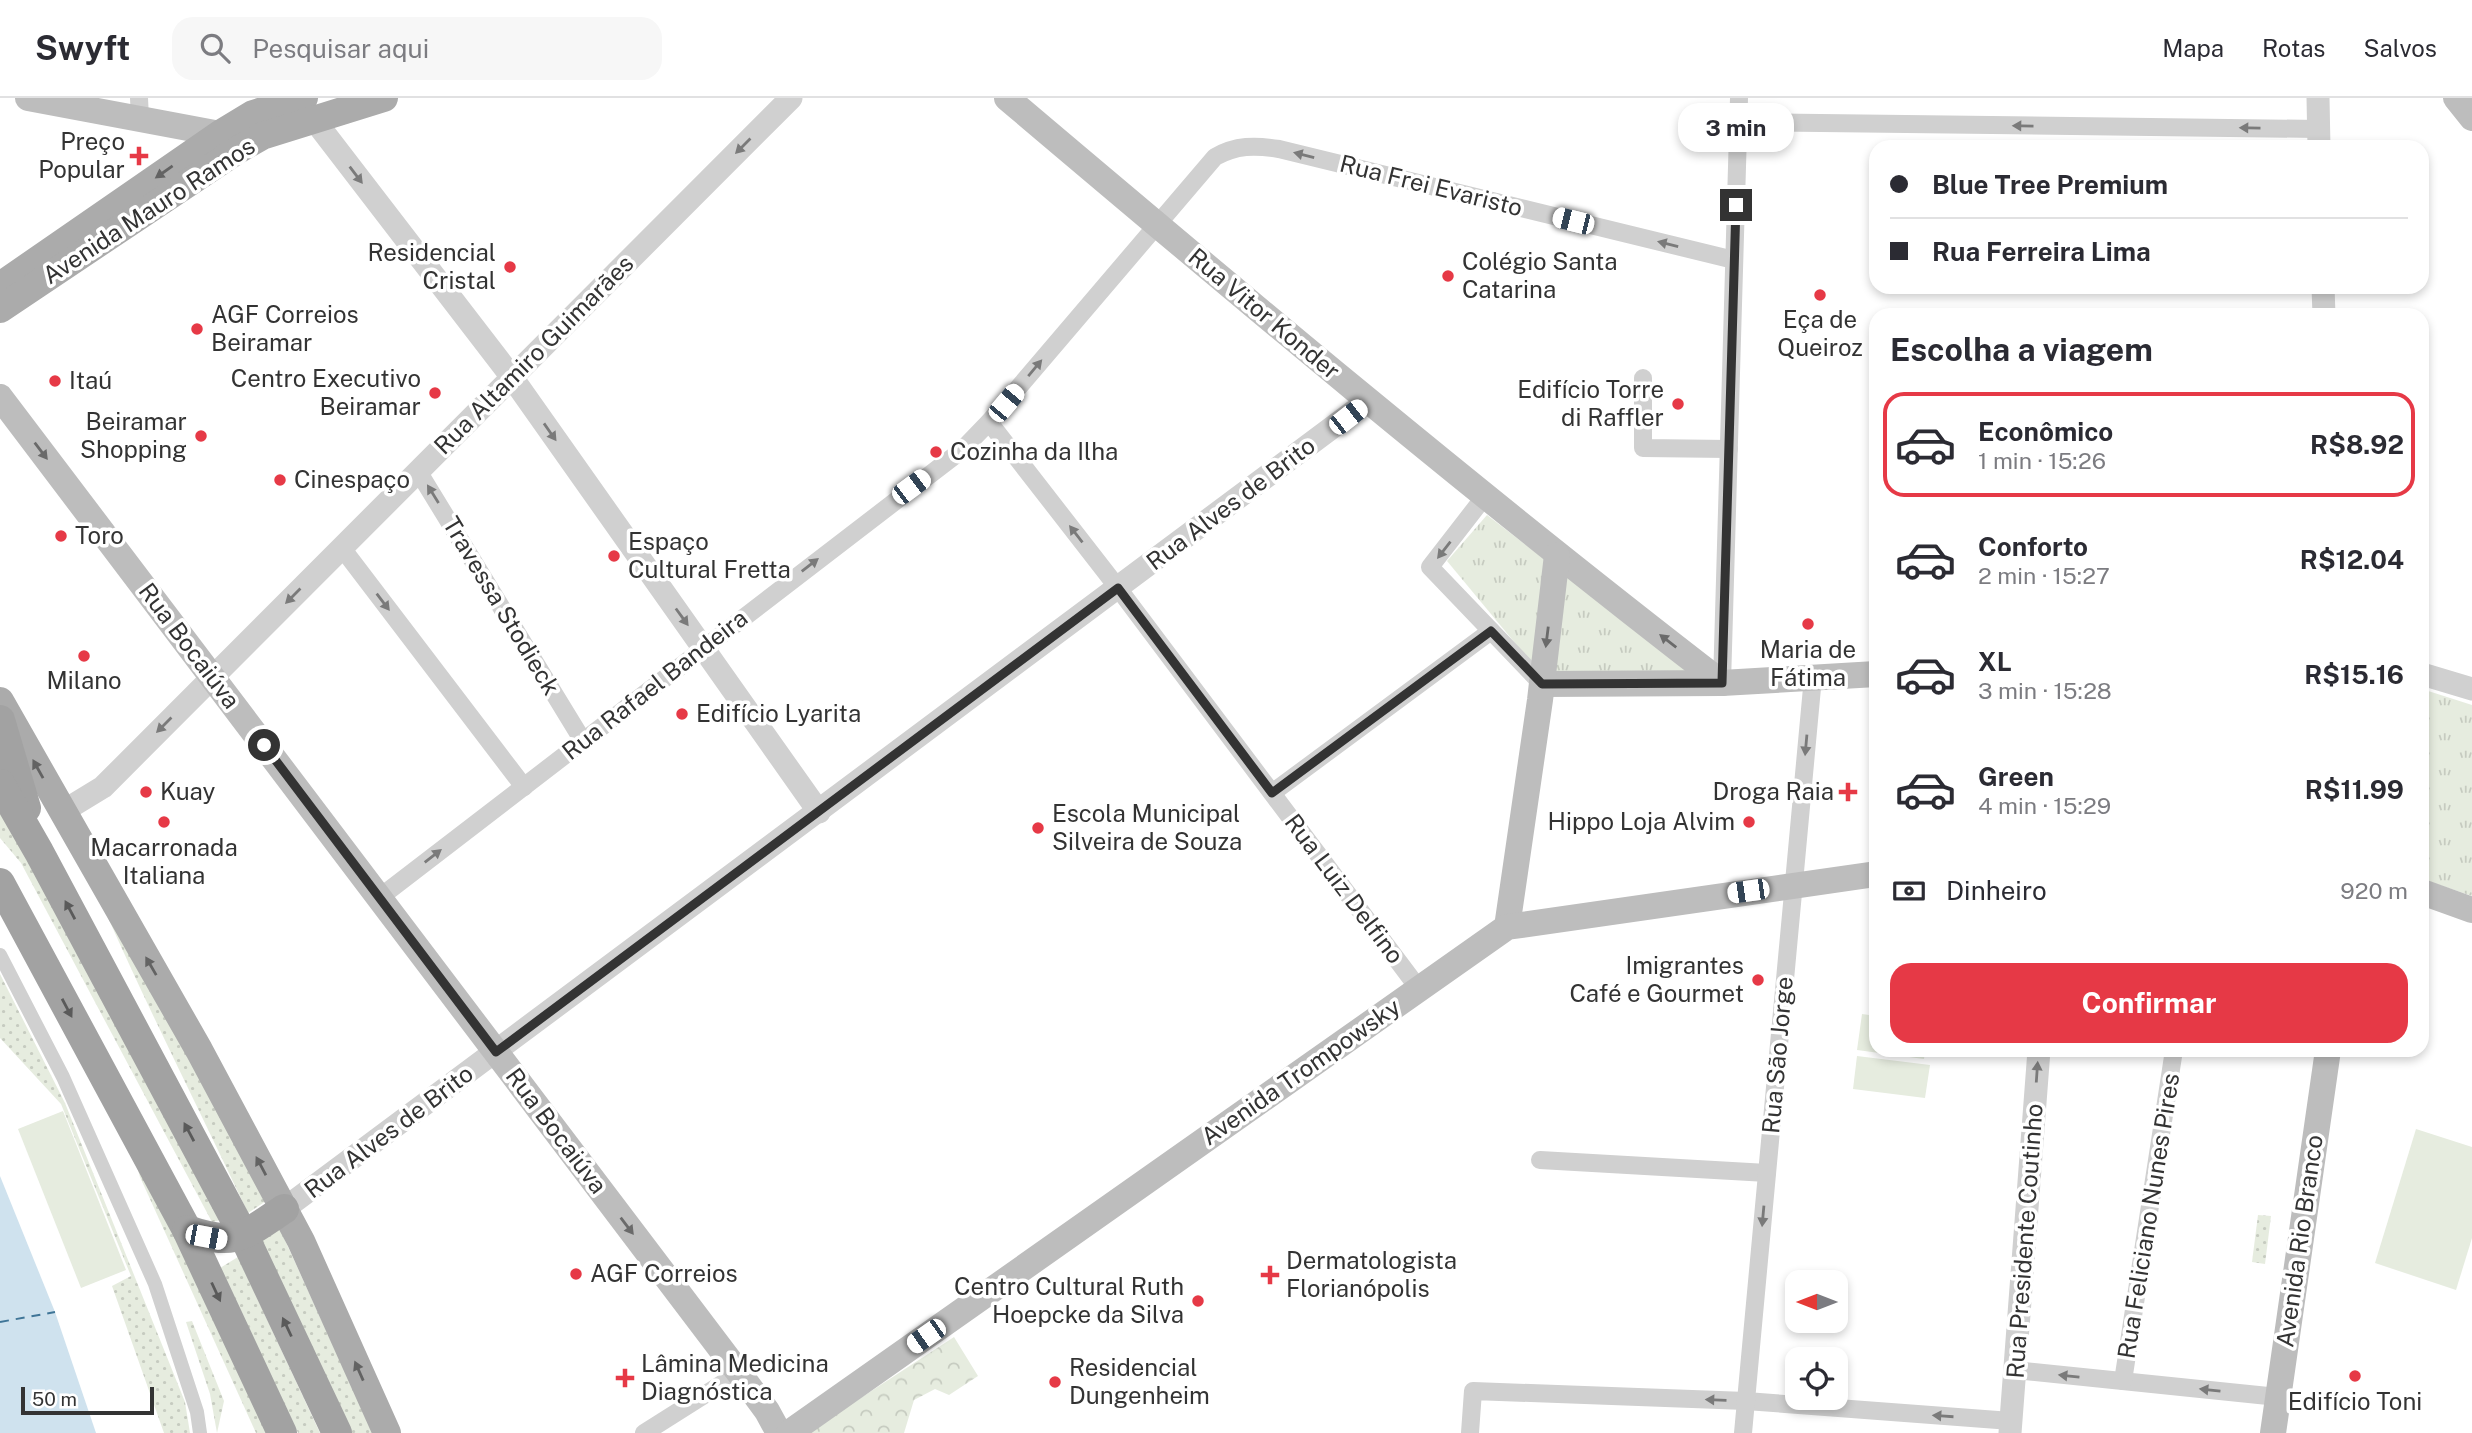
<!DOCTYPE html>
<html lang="pt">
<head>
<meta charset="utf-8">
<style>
  :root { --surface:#fff; --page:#f7f7f7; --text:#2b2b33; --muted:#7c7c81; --line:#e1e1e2; --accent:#e63946 }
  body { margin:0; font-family:"Public Sans",sans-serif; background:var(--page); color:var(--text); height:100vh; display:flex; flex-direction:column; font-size:26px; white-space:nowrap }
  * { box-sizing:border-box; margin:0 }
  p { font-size:23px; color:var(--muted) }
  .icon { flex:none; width:38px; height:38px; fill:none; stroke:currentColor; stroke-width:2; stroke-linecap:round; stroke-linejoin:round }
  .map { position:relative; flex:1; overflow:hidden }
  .drawer { position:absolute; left:1869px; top:210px; width:560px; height:749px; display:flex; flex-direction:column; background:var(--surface); border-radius:21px; box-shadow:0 4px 10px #0003 }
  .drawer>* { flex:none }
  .guide { position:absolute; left:1869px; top:42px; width:560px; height:154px; border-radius:21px; box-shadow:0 4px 10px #0003; display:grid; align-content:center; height:154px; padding:0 21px; background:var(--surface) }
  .needle { width:46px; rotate:270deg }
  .controls { position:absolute; left:1785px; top:1172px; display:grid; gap:14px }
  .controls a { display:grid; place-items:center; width:63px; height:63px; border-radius:14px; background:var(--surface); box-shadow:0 4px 10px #0003; font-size:35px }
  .scale { position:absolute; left:21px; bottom:18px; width:133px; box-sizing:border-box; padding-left:7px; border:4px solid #333; border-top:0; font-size:19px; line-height:24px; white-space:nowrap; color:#333; -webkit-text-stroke:5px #fff; paint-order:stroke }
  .end { position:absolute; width:32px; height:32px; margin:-16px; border:9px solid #333; background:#fff; box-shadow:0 0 0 4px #fff }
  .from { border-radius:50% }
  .bubble { position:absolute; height:49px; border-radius:21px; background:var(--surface); box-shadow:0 4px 10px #0003; font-size:23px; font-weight:700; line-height:49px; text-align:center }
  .car { position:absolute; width:21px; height:42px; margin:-21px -10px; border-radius:9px; box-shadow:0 0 5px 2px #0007; background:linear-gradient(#fff 24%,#345 0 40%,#fff 0 76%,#345 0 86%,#fff 0) }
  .guide b { display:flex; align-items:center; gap:24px; height:66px; font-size:26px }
  .guide b+b { border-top:2px solid var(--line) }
  .guide i { width:18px; height:18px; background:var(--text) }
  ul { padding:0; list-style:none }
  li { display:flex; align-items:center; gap:21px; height:105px; margin:0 14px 10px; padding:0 7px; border:4px solid transparent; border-radius:21px }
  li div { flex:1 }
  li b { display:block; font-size:26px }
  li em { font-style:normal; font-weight:700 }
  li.on { border-color:var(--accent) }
  li>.icon { width:63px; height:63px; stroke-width:1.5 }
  h2 { padding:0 21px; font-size:32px; line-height:84px }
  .pay { display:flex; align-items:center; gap:18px; height:77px; padding:0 21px; font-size:26px }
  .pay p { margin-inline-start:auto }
  .cta { display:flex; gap:14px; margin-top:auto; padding:14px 21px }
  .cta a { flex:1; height:80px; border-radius:21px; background:var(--accent); color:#fff; font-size:28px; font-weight:700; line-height:80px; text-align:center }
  header { display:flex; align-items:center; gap:42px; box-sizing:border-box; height:98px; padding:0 35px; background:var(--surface); border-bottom:2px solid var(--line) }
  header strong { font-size:33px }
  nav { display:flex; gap:38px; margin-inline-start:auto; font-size:24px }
  .search { width:490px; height:63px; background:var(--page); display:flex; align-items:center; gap:18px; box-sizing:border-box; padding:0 24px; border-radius:21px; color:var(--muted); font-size:26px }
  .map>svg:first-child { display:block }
  .grass { fill:url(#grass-dots) }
  .forest { fill:url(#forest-crowns) }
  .park { fill:url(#park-tufts) }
  .pitch { fill:#e6ecdf }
  .water { fill:#cfe2ee }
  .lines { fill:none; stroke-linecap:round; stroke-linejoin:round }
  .ferry { stroke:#3f7597; stroke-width:2; stroke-dasharray:9 7; stroke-linecap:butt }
  .pedestrian { stroke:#d0d0d0; stroke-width:14 }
  .minor { stroke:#d0d0d0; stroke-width:18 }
  .tertiary { stroke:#d0d0d0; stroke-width:23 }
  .secondary { stroke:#bdbdbd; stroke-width:26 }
  .primary { stroke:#ababab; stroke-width:28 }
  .trunk { stroke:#a2a2a2; stroke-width:30 }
  .oneway { fill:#7a7a7a }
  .oneway2 { fill:#636363 }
  .oneway3 { fill:#6a6a6a }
  .oneway4 { fill:#5a5a5a }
  .route { stroke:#333; stroke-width:9 }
  .poi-dot { fill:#e63946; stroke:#fff; stroke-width:2.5 }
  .labels { text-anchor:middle; stroke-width:7; stroke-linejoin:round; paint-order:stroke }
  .poi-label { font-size:24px; fill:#333; stroke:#fff; text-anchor:start }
  .street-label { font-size:24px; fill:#333; stroke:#fff }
</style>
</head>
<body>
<header>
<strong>Swyft</strong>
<div class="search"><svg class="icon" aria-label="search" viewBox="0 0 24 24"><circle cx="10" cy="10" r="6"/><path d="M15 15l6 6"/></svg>Pesquisar aqui</div>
<nav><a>Mapa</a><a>Rotas</a><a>Salvos</a></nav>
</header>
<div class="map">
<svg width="2472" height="1335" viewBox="0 0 2472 1335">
  <defs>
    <pattern id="grass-dots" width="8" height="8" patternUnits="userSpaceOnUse" patternTransform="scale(1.75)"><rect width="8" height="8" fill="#e6ecdf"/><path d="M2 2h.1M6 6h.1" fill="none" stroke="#c6cbc0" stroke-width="1.8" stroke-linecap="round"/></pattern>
    <pattern id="forest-crowns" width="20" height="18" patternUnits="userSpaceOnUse" patternTransform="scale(1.75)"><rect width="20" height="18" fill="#e6ecdf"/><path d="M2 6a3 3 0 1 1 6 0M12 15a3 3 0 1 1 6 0" fill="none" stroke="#c6cbc0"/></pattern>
    <pattern id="park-tufts" width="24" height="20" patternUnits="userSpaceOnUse" patternTransform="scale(1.75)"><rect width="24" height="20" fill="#e6ecdf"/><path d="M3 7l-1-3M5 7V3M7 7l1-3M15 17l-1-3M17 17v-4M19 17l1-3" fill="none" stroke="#c6cbc0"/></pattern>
  </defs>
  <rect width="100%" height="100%" fill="#fff"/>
  <g class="grass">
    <polygon points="0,715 28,762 221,1122 212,1124 21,765 0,740"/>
    <path d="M106 815 193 954 266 1103 248 1115C201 1015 151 917 106 815Z"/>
    <polygon points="0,876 65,1005 185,1304 190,1335 164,1335 112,1188 131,1178 61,1006 0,940"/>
    <polygon points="126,1030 271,1335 256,1335 140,1079"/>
    <polygon points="2258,1117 2271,1118 2265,1166 2252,1164"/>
    <polygon points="279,1129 373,1335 352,1335 260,1141"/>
    <polygon points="238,1159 320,1335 298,1335 220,1170"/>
    <polygon points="192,1223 224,1303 217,1335 210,1296 186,1224"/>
  </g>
  <polygon class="forest" points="954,1239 978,1278 949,1297 935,1291 914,1302 904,1335 807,1335"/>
  <g class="park">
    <polygon points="1487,417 1690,573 1544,580 1447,463"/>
    <polygon points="2422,591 2472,607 2472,798 2422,781"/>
  </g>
  <g class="pitch">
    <polygon points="1862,916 1876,918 1876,952 1925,952 1924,961 1857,952"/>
    <polygon points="1857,958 1930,967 1925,1000 1853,991"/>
    <polygon points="63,1013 126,1172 81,1190 18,1031"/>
    <polygon points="2416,1031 2472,1049 2472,1140 2456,1192 2375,1165"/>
  </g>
  <polygon class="water" points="0,1078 55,1214 96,1335 0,1335"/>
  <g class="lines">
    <polyline class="ferry" points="0,1224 55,1214"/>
    <polyline class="pedestrian" points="0,857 63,979 155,1186 197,1314 200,1335"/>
    <g class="minor">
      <polyline points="139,0 140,20"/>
      <polyline points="1738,24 2319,31"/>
      <polyline points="1643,280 1643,350 1729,351"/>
      <polyline points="989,324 1118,490 1419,891"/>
      <polyline points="418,373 583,643"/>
      <polyline points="1485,398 1430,469 1542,586"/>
      <polyline points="342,450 524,689"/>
      <polyline points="1722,585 1739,0"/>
      <polyline points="1272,695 1491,533"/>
      <path d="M379 800 962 352 989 324 1215 59C1236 47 1255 47 1279 51L1734 162"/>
      <polyline points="1540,1062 1767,1075"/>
      <polyline points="2015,1272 2278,1299"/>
      <polyline points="2123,1283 2174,952"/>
      <polyline points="644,1335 739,1275"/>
      <polyline points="1470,1335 1473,1293 1746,1303 2011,1323"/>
      <polyline points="1743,1335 1813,579"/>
    </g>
    <g class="tertiary">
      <polyline points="2318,0 2319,49"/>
      <polyline points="315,23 511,278 819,714"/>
      <polyline points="2323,189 2324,217"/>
      <polyline points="2422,576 2472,591"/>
      <polyline points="62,714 103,689 791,0"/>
      <polyline points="284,1111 1369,302"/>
      <polyline points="2010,1335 2039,952"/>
    </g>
    <g class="secondary">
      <polyline points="28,0 220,36 237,37"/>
      <path d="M1007 0C1242 199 1478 397 1722 585"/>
      <polyline points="2456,0 2472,20"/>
      <polyline points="0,299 739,1275 767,1313 779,1335"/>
      <polyline points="1542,586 1722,585 1876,576"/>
      <polyline points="2422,794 2472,812"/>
      <polyline points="1507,829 1540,602 1557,457"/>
      <polyline points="789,1335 1507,829 1876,776"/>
      <polyline points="2273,1335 2328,952"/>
    </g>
    <g class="primary">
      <polyline points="0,188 220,36 253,16 304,0"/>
      <polyline points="0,211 236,53 262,38 384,0"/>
      <polyline points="0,603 199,952 301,1143 387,1335"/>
    </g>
    <g class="trunk">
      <polyline points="0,622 26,710"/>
      <polyline points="0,686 39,754 244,1138 337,1335"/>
      <polyline points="0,785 187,1132 282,1335"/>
      <path d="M187 1132C236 1149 243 1138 284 1111"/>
    </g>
  </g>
  <defs><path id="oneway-solid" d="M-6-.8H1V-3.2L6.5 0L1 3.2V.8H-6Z" transform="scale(1.75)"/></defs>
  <g class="oneway">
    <use href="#oneway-solid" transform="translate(2023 28) rotate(-179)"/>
    <use href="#oneway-solid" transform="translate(2250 30) rotate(-179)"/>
    <use href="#oneway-solid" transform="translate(743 48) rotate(135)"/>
    <use href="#oneway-solid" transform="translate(1304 57) rotate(-166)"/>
    <use href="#oneway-solid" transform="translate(356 77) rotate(53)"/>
    <use href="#oneway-solid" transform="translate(1668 146) rotate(-166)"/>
    <use href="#oneway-solid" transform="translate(1035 270) rotate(-50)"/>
    <use href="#oneway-solid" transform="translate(550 334) rotate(55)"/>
    <use href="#oneway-solid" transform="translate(433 396) rotate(-122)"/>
    <use href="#oneway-solid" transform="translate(1076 436) rotate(-128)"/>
    <use href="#oneway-solid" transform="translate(1444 452) rotate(128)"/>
    <use href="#oneway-solid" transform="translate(810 467) rotate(-38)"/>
    <use href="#oneway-solid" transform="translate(293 498) rotate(135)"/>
    <use href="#oneway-solid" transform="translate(383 504) rotate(53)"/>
    <use href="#oneway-solid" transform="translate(682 519) rotate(54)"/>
    <use href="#oneway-solid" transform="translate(164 627) rotate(135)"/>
    <use href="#oneway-solid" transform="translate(1806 647) rotate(95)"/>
    <use href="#oneway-solid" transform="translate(433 758) rotate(-38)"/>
    <use href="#oneway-solid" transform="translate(2037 974) rotate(-86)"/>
    <use href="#oneway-solid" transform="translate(1763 1118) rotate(95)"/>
    <use href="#oneway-solid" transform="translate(2069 1278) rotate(-174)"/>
    <use href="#oneway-solid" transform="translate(2210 1292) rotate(-174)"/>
    <use href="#oneway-solid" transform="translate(1716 1302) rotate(-178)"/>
    <use href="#oneway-solid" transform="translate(1943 1318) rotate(-176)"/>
  </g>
  <g class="oneway2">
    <use href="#oneway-solid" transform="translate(164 74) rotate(145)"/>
    <use href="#oneway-solid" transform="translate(38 671) rotate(-119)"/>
    <use href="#oneway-solid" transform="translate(151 868) rotate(-120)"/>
    <use href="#oneway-solid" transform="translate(261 1068) rotate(-118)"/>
    <use href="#oneway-solid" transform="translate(359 1273) rotate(-114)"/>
  </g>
  <g class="oneway3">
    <use href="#oneway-solid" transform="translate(41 353) rotate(53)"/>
    <use href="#oneway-solid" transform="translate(1547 539) rotate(97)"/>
    <use href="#oneway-solid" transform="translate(1668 543) rotate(-142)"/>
    <use href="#oneway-solid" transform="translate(627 1128) rotate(53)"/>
  </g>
  <g class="oneway4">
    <use href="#oneway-solid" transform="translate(70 812) rotate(-118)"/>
    <use href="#oneway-solid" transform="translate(67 910) rotate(62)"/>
    <use href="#oneway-solid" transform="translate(189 1034) rotate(-118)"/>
    <use href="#oneway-solid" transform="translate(216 1194) rotate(65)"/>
    <use href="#oneway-solid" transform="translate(287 1229) rotate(-115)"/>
  </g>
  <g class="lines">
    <polyline class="route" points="264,647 496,954 1118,490 1272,695 1491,533 1542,586 1722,585 1736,107"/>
  </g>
  <g class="poi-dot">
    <path d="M135.5 47.5h7v7h7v7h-7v7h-7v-7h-7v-7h7z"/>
    <circle cx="510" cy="169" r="7"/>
    <circle cx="1448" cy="178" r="7"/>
    <circle cx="1820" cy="197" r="7"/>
    <circle cx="197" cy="231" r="7"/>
    <circle cx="55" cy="283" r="7"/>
    <circle cx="435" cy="295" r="7"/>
    <circle cx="1678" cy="306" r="7"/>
    <circle cx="201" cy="338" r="7"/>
    <circle cx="936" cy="354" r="7"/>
    <circle cx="280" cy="382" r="7"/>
    <circle cx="61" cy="438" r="7"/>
    <circle cx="614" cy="458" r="7"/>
    <circle cx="1808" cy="526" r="7"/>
    <circle cx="84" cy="558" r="7"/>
    <circle cx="682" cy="616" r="7"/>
    <circle cx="146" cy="694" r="7"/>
    <path d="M1844.5 683.5h7v7h7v7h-7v7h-7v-7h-7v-7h7z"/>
    <circle cx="164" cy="724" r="7"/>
    <circle cx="1749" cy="724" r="7"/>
    <circle cx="1038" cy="730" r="7"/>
    <circle cx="1758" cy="882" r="7"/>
    <circle cx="576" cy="1176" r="7"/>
    <path d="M1266.5 1166.5h7v7h7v7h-7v7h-7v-7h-7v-7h7z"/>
    <circle cx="1198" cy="1203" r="7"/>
    <circle cx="2355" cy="1278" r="7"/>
    <path d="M621.5 1269.5h7v7h7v7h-7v7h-7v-7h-7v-7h7z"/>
    <circle cx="1055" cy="1284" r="7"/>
  </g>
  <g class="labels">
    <g class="poi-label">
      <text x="125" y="52" text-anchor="end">Preço<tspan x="125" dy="28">Popular</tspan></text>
      <text x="496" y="163" text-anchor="end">Residencial<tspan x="496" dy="28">Cristal</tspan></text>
      <text x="1462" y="172">Colégio Santa<tspan x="1462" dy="28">Catarina</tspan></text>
      <text x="211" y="225">AGF Correios<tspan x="211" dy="28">Beiramar</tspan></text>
      <text x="1820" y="230" text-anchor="middle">Eça de<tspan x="1820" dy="28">Queiroz</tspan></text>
      <text x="421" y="289" text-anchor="end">Centro Executivo<tspan x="421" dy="28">Beiramar</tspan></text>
      <text x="69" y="291">Itaú</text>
      <text x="1664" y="300" text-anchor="end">Edifício Torre<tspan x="1664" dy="28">di Raffler</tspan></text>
      <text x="187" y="332" text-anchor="end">Beiramar<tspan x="187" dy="28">Shopping</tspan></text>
      <text x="950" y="362">Cozinha da Ilha</text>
      <text x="294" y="390">Cinespaço</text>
      <text x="75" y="446">Toro</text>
      <text x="628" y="452">Espaço<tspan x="628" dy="28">Cultural Fretta</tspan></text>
      <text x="1808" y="560" text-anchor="middle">Maria de<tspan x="1808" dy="28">Fátima</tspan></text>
      <text x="84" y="591" text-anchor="middle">Milano</text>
      <text x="696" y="624">Edifício Lyarita</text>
      <text x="160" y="702">Kuay</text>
      <text x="1834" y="702" text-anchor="end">Droga Raia</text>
      <text x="1052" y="724">Escola Municipal<tspan x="1052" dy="28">Silveira de Souza</tspan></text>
      <text x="1735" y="732" text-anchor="end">Hippo Loja Alvim</text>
      <text x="164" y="758" text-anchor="middle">Macarronada<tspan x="164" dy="28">Italiana</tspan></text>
      <text x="1744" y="876" text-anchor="end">Imigrantes<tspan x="1744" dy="28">Café e Gourmet</tspan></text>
      <text x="1286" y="1171">Dermatologista<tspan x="1286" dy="28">Florianópolis</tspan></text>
      <text x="590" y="1184">AGF Correios</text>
      <text x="1184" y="1197" text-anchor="end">Centro Cultural Ruth<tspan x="1184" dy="28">Hoepcke da Silva</tspan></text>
      <text x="641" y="1274">Lâmina Medicina<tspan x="641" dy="28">Diagnóstica</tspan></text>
      <text x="1069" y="1278">Residencial<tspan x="1069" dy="28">Dungenheim</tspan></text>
      <text x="2355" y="1312" text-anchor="middle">Edifício Toni</text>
    </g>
    <g class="street-label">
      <text transform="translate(1431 88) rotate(14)" y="8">Rua Frei Evaristo</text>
      <text transform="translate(149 113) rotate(-33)" y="8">Avenida Mauro Ramos</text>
      <text transform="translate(1264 216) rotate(40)" y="8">Rua Vitor Konder</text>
      <text transform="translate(534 257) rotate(-45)" y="8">Rua Altamiro Guimarães</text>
      <text transform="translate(1231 406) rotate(-37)" y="8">Rua Alves de Brito</text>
      <text transform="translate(501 508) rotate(59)" y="8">Travessa Stodieck</text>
      <text transform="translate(189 548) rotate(53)" y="8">Rua Bocaiúva</text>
      <text transform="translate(655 587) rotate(-38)" y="8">Rua Rafael Bandeira</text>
      <text transform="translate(1344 791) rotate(53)" y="8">Rua Luiz Delfino</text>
      <text transform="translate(1778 957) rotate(-85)" y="8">Rua São Jorge</text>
      <text transform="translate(1301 974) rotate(-35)" y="8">Avenida Trompowsky</text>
      <text transform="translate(556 1033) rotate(53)" y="8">Rua Bocaiúva</text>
      <text transform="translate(389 1034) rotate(-37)" y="8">Rua Alves de Brito</text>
      <text transform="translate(2149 1118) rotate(-81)" y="8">Rua Feliciano Nunes Pires</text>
      <text transform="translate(2025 1143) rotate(-86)" y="8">Rua Presidente Coutinho</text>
      <text transform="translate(2300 1143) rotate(-82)" y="8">Avenida Rio Branco</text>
    </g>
  </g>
</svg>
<div class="controls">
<a><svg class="needle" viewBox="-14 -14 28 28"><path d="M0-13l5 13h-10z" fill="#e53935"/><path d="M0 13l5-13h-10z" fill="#7c7c81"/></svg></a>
<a><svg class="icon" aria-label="locate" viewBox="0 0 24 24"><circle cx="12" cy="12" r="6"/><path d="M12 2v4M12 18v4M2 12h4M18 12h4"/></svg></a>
</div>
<div class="scale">50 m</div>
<i class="end from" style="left:264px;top:647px"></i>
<i class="end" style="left:1736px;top:107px"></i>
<div class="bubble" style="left:1678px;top:5px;width:116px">3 min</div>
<i class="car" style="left:1573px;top:123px;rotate:284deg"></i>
<i class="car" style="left:1006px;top:305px;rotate:40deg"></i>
<i class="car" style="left:1348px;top:319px;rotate:52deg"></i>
<i class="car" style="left:911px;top:389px;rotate:53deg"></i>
<i class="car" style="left:1748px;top:793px;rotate:262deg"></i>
<i class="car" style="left:206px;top:1139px;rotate:101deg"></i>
<i class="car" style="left:926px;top:1238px;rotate:235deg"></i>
<div class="guide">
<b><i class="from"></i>Blue Tree Premium</b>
<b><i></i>Rua Ferreira Lima</b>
</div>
<section class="drawer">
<h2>Escolha a viagem</h2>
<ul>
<li class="on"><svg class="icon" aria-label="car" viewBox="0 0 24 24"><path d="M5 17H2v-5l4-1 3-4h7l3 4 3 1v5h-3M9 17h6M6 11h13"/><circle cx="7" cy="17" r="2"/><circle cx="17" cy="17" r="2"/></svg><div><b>Econômico</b><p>1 min · 15:26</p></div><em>R$8.92</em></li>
<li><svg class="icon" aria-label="car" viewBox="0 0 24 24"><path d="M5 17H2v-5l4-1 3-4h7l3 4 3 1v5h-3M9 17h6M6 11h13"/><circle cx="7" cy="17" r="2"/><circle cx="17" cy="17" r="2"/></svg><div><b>Conforto</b><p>2 min · 15:27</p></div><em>R$12.04</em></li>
<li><svg class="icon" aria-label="car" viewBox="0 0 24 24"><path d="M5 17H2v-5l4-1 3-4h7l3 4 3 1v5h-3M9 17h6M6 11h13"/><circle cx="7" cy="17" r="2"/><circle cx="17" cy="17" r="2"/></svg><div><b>XL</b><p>3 min · 15:28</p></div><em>R$15.16</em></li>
<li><svg class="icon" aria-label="car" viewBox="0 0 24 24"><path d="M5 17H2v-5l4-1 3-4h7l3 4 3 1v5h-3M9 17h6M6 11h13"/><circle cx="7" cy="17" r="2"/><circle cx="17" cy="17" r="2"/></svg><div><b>Green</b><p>4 min · 15:29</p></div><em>R$11.99</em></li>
</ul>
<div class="pay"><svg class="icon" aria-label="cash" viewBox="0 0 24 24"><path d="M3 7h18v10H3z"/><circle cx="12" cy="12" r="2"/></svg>Dinheiro<p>920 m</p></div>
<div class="cta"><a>Confirmar</a></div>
</section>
</div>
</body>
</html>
